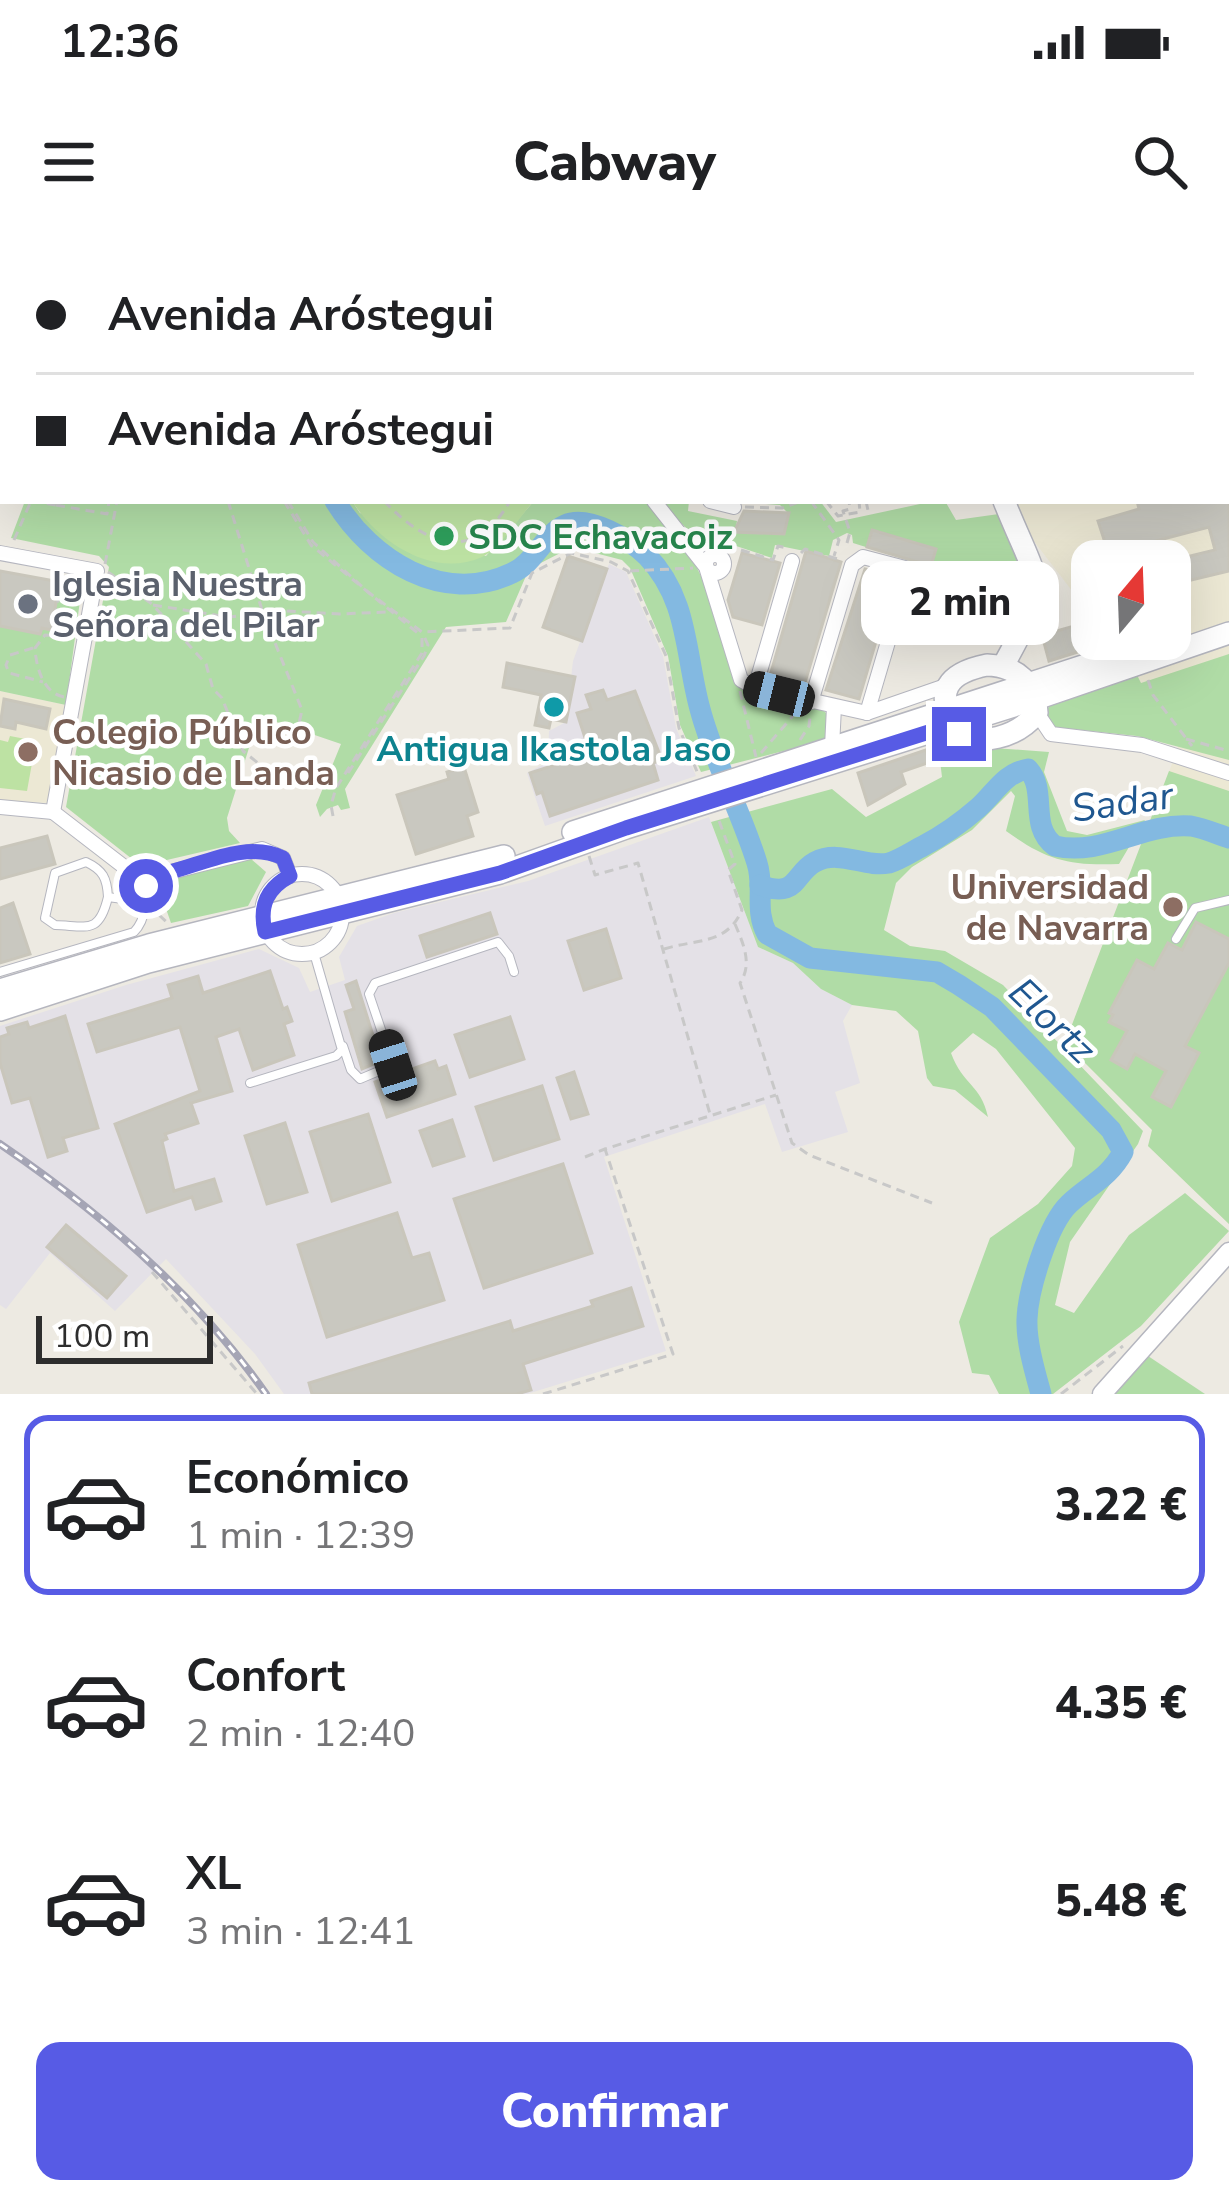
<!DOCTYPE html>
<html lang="es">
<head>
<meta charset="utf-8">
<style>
  :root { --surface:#fff; --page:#f6f6f6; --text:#202124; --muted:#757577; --line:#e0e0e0; --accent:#575be5 }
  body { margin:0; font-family:"Nunito Sans",sans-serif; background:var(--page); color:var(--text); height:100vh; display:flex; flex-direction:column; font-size:45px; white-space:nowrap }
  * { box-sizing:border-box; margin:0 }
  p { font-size:39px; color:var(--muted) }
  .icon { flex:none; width:66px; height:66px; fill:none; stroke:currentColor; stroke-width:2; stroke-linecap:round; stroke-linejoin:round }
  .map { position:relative; height:1154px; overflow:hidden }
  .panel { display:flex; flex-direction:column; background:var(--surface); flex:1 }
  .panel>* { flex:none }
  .top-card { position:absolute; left:0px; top:0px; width:1230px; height:264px; box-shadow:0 12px 48px #0002; display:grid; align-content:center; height:264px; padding:0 36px; background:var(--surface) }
  .needle { width:78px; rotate:19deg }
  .tools { position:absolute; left:1071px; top:300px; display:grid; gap:24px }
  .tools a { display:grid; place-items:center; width:120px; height:120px; border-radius:24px; background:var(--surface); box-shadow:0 12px 48px #0002; font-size:60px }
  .scale { position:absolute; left:36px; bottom:30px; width:177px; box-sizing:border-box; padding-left:12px; border:6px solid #2d2d2d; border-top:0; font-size:33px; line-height:42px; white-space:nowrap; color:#2d2d2d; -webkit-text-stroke:9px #fff; paint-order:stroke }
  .end { position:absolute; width:54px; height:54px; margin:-27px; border:15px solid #575be5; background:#fff; box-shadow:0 0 0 6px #fff }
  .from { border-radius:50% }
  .bubble { position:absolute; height:84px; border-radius:24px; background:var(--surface); box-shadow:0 12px 48px #0002; font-size:39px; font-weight:800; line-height:84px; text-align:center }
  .car { position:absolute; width:36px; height:72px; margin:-36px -18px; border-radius:15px; box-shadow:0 0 9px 3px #0007; background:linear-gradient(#222 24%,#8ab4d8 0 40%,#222 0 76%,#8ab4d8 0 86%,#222 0) }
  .top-card b { display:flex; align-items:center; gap:42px; height:114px; font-size:45px }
  .top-card b+b { border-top:3px solid var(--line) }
  .top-card i { width:30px; height:30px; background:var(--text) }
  ul { padding:21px 0 0; list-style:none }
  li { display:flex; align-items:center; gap:36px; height:180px; margin:0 24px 18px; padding:0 12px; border:6px solid transparent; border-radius:24px }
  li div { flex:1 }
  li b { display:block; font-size:45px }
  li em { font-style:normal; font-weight:800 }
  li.selected { border-color:var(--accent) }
  li>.icon { width:108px; height:108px; stroke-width:1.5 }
  .cta { display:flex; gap:24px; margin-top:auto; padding:24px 36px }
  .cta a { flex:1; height:138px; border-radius:24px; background:var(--accent); color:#fff; font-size:48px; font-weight:800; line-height:138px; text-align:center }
  .status { display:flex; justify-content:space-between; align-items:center; height:84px; padding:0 60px; background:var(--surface); direction:ltr }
  .status svg { height:33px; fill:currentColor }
  header { display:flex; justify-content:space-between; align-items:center; height:156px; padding:0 36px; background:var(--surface); font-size:54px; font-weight:800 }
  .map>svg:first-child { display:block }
  .industrial { fill:#e4e1e7 }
  .education { fill:#ece8d4 }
  .green { fill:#b0dca6 }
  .pitch { fill:#bde2a3 }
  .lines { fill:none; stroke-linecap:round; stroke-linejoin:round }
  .river { stroke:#83b9e1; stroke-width:21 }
  .building { fill:#c9c8c0; stroke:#c9c6bb; stroke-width:3 }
  .service-casing { stroke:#b5b6bf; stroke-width:10 }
  .minor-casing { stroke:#b5b6bf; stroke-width:16 }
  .tertiary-casing { stroke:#b5b6bf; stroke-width:21 }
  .secondary-casing { stroke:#b5b6bf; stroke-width:24 }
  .path { stroke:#c8c8c8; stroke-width:3; stroke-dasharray:9 6; stroke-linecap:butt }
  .service { stroke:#fff; stroke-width:8 }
  .minor { stroke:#fff; stroke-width:14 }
  .tertiary { stroke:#fff; stroke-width:18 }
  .secondary { stroke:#fff; stroke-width:21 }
  .rail-casing { stroke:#a5a5b5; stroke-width:8 }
  .rail { stroke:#fff; stroke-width:3; stroke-dasharray:9; stroke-linecap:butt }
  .route { stroke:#575be5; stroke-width:15 }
  .leisure-dot { fill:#2e9e5b; stroke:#fff; stroke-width:4.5 }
  .worship-dot { fill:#6b7280; stroke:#fff; stroke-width:4.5 }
  .culture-dot { fill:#0f9aa8; stroke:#fff; stroke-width:4.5 }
  .education-dot { fill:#8d6e63; stroke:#fff; stroke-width:4.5 }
  .labels { text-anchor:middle; stroke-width:9; stroke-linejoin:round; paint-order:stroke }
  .leisure-label { font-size:36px; font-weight:bold; fill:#27864d; stroke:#fff; text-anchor:start }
  .worship-label { font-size:36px; font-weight:bold; fill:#5b616d; stroke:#fff; text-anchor:start }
  .education-label { font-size:36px; font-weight:bold; fill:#785e54; stroke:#fff; text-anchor:start }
  .culture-label { font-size:36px; font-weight:bold; fill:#0d838f; stroke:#fff }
  .water-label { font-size:39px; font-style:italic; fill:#1f5790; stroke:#fff }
</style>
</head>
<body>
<div class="status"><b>12:36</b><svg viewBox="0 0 49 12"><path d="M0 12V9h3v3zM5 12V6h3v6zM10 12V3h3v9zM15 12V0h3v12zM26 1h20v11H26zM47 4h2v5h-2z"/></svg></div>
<header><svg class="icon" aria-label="menu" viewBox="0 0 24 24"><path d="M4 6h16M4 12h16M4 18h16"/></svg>Cabway<svg class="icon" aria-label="search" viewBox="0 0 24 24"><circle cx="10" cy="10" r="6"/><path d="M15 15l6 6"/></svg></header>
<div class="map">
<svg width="1229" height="1154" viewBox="0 0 1229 1154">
  <rect width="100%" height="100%" fill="#edeae2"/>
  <g class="industrial">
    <polygon points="609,324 626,332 663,416 676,488 696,536 545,586 527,533 548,522 549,491 566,482 573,421"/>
    <polygon points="709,577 758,707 793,723 821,749 852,765 843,781 860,843 835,852 848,892 782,912 765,864 604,917 666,1111 527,1154 284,1154 255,1114 166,1019 115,1071 50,1013 6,1069 0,1065 0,786 126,745 259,709 299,728 310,752 345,740 339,717 357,686 394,673 528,641"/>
  </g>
  <g class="education">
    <polygon points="1229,165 1229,984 1148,906 1152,890 1065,803 1178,508 1173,493 1109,399 1170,399 1170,321 1092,321 1092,377 1030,296 1015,261 1227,261"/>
    <polygon points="0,451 66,465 47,563 0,560"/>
  </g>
  <g class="green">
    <polygon points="25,261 352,261 360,273 486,316 534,261 648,261 695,324 705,344 734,441 822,469 827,474 828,494 823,501 701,532 680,485 668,416 630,328 622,320 572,307 529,329 506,382 446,387 345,549 350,568 341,570 338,565 327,569 320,577 316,565 341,504 259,476 227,578 229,591 240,603 141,626 66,567 109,327 99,316 11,298"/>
    <polygon points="659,261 689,261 688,271 737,281 735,292 784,294 789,274 780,265 724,261 820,261 836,282 934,261 945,261 956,280 999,274 1025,339 1023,356 853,303 852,295 847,293 833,300 829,316 775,305 772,318 688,290"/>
    <polygon points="60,342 81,353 66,465 0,451 0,386 40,394"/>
    <polygon points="1229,414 1229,520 1137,496 1053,487 1045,474 1051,463 1137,435 1141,443"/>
    <path d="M938 504 1049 512 1044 532 1067 591 1087 595 1145 580 1119 624C1068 626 1046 620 1006 591L1015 556 1011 551 972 590 912 627 896 643 884 690 910 706 945 711 1003 745 1143 891 1138 904 1070 1002 1055 1065 1074 1073 1129 995 1185 953 1229 991 1141 1086 1053 1154H999L989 1135 972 1133 959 1082 990 998 1038 964 1072 926 1075 908 996 809 973 793 951 813C963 846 981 844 988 877L955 850 933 846 927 838 918 791 896 771 852 765 821 749 793 723 758 707 711 582 832 549 866 577 942 537Z"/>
    <polygon points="1169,531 1229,551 1229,984 1148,906 1152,890 1065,803"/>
    <polygon points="251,619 266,632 248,666 171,683 157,643"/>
    <polygon points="1148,1116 1205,1154 1112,1154"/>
  </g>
  <g class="pitch">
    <path d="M352 261H534C519 277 501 308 482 317 433 339 378 302 352 261Z"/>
    <polygon points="10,496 36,501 27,551 0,548 0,500 8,502"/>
  </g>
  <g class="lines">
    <g class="river">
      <polyline points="0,18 3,18"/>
      <path d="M335 261C371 320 443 366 512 333 535 323 543 295 565 285 588 274 631 300 647 316 689 359 685 415 700 469 714 522 741 571 757 623 765 648 754 669 767 694L810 718 937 732 959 745 992 767 1111 890 1123 912C1109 938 1089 945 1069 964 1048 984 1028 1050 1027 1079 1026 1102 1035 1132 1041 1154"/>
      <path d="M760 645C798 659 793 634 815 622 840 609 864 628 889 623 900 620 913 611 923 606 942 596 962 582 978 568 995 553 1004 533 1028 529 1048 551 1028 586 1055 606 1102 617 1144 582 1191 586 1203 588 1217 594 1229 598"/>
    </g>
  </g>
  <g class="building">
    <polygon points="1137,261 1229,261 1229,331 1170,345 1170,321 1215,310 1209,287 1144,304 1151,321 1111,321 1098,281 1139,269"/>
    <polygon points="744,271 789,273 784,294 734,292"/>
    <polygon points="872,290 936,309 931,326 867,307"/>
    <polygon points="806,311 841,322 804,446 770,436"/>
    <polygon points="742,313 780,323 762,385 733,377 728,360"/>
    <polygon points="568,316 607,329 582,401 543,387"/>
    <polygon points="865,329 895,337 859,459 826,450"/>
    <polygon points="0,331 60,342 51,390 42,388 40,394 0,386"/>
    <polygon points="1074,386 1081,411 1049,421 1042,395"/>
    <polygon points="507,423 575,437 566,482 551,479 549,488 535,485 541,455 503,447"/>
    <polygon points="603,450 607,460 635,451 662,520 653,523 658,540 550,576 542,552 537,554 530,533 555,525 552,519 588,507 577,473 591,469 586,455"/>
    <polygon points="4,459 50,469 46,489 16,482 15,489 0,486"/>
    <polygon points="926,510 930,522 901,532 905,544 868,565 858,533"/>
    <polygon points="464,527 478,572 467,576 473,596 416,614 397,555 449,539 447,532"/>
    <polygon points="47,596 55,624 0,639 0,608"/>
    <polygon points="13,663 30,714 0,723 0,668"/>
    <polygon points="490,673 497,694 427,717 420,696"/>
    <polygon points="1196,682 1229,699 1229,723 1185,806 1199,813 1171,867 1152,857 1166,831 1135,814 1127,829 1111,820 1127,791 1109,782 1113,775 1109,773 1137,720 1154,729 1168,703 1182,710"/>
    <polygon points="606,689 621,738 584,750 568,701"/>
    <polygon points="270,731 283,769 287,767 292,781 284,784 294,815 253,830 239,789 216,797 232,851 191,863 198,883 165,894 167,899 162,901 174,951 214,939 221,961 196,969 192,957 147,972 115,884 200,851 180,787 97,812 88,784 172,758 168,745 198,736 203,753"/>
    <polygon points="356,741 381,821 362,829 345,772 354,769 346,745"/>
    <polygon points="65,776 98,888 63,898 67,911 48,917 30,858 12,863 0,823 0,797 9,794 7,788 27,782 29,788"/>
    <polygon points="510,777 524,819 470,837 455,795"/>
    <polygon points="435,821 438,829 446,826 455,854 387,877 375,842"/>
    <polygon points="574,832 588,874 571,879 557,838"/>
    <polygon points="542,846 559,899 494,920 476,867"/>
    <polygon points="368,874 390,942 332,961 310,892"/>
    <polygon points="452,880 464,916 433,926 420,891"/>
    <polygon points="285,883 307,952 267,964 245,896"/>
    <polygon points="563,924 592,1013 484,1048 454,959"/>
    <polygon points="397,973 412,1018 429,1013 444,1060 327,1097 298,1005"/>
    <polygon points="66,985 126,1036 107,1058 47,1007"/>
    <polygon points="631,1048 643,1086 523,1124 531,1150 517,1154 312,1154 309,1143 510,1081 513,1091 593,1066 591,1061"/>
  </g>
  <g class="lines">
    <g class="service-casing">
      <g id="service">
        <polyline points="1028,0 1028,3"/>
        <polyline points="1209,0 1209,3"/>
        <polyline points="1227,215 1229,214"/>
        <path d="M108 657C99 695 87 686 55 685L45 678 55 633 86 622C103 630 107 638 108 657L145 662"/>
        <polyline points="1176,699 1195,668 1229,660"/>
        <path d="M0 732 134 692C146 680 149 654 144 639"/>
        <polyline points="343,806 351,830 360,839 393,825 369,754 375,743 498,702 509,716 514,732"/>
        <polyline points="250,843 336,816 342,810 314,713"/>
      </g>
    </g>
    <g class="minor-casing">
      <g id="minor">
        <polyline points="516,0 520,3"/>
        <polyline points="721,0 722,3"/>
        <polyline points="782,0 783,3"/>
        <polyline points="853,0 854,3"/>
        <polyline points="582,3 587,0"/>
        <polyline points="654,261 706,327 741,440 755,448 867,473 948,445"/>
        <polyline points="710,261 734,267"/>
        <polyline points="0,313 97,331 53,572"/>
        <circle cx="715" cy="324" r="9"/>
        <polyline points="755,448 792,321"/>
        <polyline points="811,462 852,325 863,317 905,328 908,334 867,473"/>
        <polyline points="1037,473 1051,494 1142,505 1229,533"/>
        <polyline points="832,507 834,467"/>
        <polyline points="0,567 53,572"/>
        <polyline points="53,572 136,636 151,637 262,609 283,618 290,636"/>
        <circle cx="302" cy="674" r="40"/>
      </g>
    </g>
    <g class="tertiary-casing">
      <polyline id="tertiary" points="1102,1154 1229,1012"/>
    </g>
    <g class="secondary-casing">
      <g id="secondary">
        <polyline points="922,0 923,3"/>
        <polyline points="940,0 941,3"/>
        <path d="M987 425C1017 426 1035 443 1037 473 1017 497 980 509 954 488 935 451 947 433 987 425Z"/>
        <path d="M1003 426C1052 337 1040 351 1004 261"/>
        <polyline points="573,592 1166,399"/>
        <polyline points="0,750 149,705 504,616"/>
        <polyline points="0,770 148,722 500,633 626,588 1036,459 1229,393"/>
      </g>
    </g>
    <g class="path">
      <polyline points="161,0 165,3"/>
      <polyline points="451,0 456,3"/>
      <polyline points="480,0 484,3"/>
      <polyline points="1039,0 1039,3"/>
      <polyline points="137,3 138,0"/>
      <polyline points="1227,37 1229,37"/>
      <polyline points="0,38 3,38"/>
      <polyline points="0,79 3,80"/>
      <polyline points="1227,133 1229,132"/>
      <polyline points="0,190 3,183"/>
      <polyline points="0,229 3,229"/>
      <polyline points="32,261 56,265 58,261"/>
      <polyline points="228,261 263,373 302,470 295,501"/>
      <polyline points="284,261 311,305 420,395"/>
      <polyline points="288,261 313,302 368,352 422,392 510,388 532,333 571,313 611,322 628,331 666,416 679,488 698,534"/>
      <path d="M384 261C425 304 473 326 510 261"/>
      <polyline points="811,261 839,300 834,316"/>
      <polyline points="826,261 838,276 860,272 859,261"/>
      <polyline points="866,261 869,275"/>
      <polyline points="56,265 107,274 109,261"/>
      <polyline points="745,267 782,268 802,261"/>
      <polyline points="14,300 31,261"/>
      <polyline points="847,303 850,292 843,271 850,269 849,261"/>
      <polyline points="741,310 773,320 778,306 787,308"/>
      <polyline points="801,313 805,309 841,320"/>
      <polyline points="105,324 117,261"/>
      <polyline points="630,331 693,328"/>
      <polyline points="108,332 152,364 206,424 213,449 222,458 243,511 258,523"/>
      <polyline points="153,365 228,377 286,371 340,374 388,372"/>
      <polyline points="52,392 62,339"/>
      <polyline points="33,408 10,415 6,425 9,433 43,442"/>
      <polyline points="1148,440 1153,455 1192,506"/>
      <polyline points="740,451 756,517"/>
      <path d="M64 457C43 453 36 427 35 408L45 395 70 397"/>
      <polyline points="1186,499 1229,511"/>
      <polyline points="800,500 809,486 810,477"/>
      <polyline points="761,513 798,470"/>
      <polyline points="348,533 424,416 428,405 423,394"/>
      <polyline points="333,576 331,565 336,548 422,413 422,394"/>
      <polyline points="589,616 595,635 638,623 710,874"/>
      <polyline points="159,675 170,685"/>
      <path d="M735 684C743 703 753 724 740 743L792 903 809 915 932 963"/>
      <path d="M664 709C696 699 727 705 742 670L728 630 735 624 718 578"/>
      <polyline points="585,917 605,909"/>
      <polyline points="152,1032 257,1154"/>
      <polyline points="543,1154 673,1114 605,909 776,855"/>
      <polyline points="1061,1154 1123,1106"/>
    </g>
    <use href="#service" class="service"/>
    <use href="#minor" class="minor"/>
    <use href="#tertiary" class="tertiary"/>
    <use href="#secondary" class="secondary"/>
    <g class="rail-casing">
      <path id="rail" d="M0 904C100 972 196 1054 266 1154"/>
    </g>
    <use href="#rail" class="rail"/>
  </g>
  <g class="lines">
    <path class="route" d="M146 646 143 637C189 634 239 597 283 618L290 636C267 648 259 666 265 692L500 633 626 588 951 485 959 494"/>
  </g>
  <circle class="leisure-dot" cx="444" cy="296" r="12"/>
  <circle class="worship-dot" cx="28" cy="364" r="12"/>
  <circle class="culture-dot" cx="554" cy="467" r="12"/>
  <g class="education-dot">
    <circle cx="28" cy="512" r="12"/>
    <circle cx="1173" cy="667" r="12"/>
  </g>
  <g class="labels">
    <g class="leisure-label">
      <text x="468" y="309">SDC Echavacoiz</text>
    </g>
    <g class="worship-label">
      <text x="52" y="356">Iglesia Nuestra<tspan x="52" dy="41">Señora del Pilar</tspan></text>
    </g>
    <g class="education-label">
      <text x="52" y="504">Colegio Público<tspan x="52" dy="41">Nicasio de Landa</tspan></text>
      <text x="1149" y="659" text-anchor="end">Universidad<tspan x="1149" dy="41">de Navarra</tspan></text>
    </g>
    <g class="culture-label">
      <text x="554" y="521">Antigua Ikastola Jaso</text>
    </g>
    <g class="water-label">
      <text transform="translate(1122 561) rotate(-8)" y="14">Sadar</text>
      <text transform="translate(1053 780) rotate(44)" y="14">Elortz</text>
    </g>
  </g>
</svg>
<div class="tools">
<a><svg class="needle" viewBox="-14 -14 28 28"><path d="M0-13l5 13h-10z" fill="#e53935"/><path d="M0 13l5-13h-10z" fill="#757577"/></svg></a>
</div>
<div class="scale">100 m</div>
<i class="end from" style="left:146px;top:646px"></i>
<i class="end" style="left:959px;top:494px"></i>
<div class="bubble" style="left:861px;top:321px;width:198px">2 min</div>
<i class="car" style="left:779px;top:454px;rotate:284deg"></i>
<i class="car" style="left:393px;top:825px;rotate:342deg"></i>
<div class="top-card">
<b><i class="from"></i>Avenida Aróstegui</b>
<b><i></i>Avenida Aróstegui</b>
</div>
</div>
<section class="panel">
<ul>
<li class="selected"><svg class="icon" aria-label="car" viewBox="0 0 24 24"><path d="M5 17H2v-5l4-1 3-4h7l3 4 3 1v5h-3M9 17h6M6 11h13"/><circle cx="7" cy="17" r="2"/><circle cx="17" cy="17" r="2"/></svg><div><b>Económico</b><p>1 min · 12:39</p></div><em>3.22 €</em></li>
<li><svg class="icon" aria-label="car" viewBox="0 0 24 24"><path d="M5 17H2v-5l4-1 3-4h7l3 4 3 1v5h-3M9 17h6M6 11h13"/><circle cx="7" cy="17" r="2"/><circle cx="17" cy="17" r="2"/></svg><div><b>Confort</b><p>2 min · 12:40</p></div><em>4.35 €</em></li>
<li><svg class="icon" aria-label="car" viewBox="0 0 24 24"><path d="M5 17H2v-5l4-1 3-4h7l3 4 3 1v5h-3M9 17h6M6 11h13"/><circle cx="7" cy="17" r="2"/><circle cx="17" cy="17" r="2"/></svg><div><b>XL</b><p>3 min · 12:41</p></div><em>5.48 €</em></li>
</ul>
<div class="cta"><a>Confirmar</a></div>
</section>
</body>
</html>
